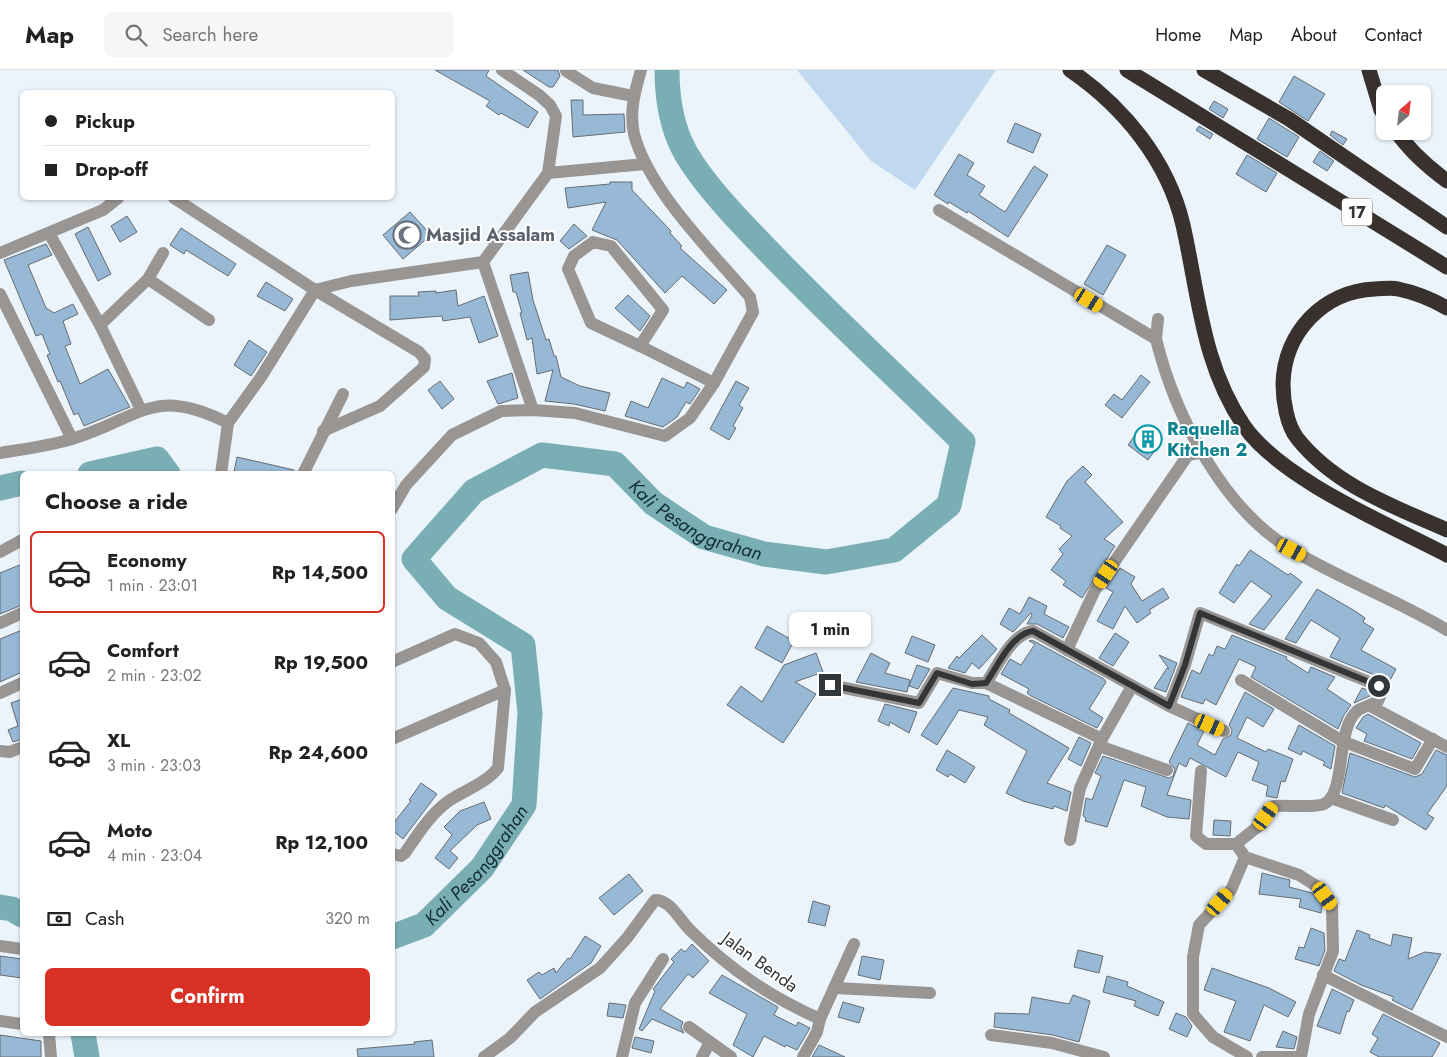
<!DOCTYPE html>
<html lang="en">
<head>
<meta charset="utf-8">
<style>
  :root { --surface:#fff; --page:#f6f6f6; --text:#222; --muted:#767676; --line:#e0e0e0; --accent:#d93025 }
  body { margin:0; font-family:Jost,sans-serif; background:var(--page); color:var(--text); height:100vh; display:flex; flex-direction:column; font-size:19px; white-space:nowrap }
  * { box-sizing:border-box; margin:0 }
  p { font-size:16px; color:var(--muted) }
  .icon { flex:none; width:28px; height:28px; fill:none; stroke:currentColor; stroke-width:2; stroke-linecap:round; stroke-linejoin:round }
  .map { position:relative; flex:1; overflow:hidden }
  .sheet { position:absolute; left:20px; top:401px; width:375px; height:565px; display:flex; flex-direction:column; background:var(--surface); border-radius:8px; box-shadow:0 1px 4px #0004 }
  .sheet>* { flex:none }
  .hud { position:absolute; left:20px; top:20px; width:375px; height:110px; border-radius:8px; box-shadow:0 1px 4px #0004; display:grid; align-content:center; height:110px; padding:0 25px; background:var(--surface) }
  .needle { width:32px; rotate:28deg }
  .buttons { position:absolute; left:1376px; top:15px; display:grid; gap:10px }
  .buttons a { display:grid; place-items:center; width:55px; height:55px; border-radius:8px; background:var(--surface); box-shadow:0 1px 4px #0004; font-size:25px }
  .end { position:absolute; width:22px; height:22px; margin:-11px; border:6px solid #333638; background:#fff; box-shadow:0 0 0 2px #fff }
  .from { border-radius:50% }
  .bubble { position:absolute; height:35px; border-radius:8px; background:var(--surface); box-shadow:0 1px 4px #0004; font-size:16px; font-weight:700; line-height:35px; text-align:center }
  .car { position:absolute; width:15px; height:30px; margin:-15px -8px; border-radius:6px; box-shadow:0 0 4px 1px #0007; background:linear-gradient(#f5c518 24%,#345 0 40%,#f5c518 0 76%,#345 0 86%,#f5c518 0) }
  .hud b { display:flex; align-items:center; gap:18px; height:48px; font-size:19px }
  .hud b+b { border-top:1px solid var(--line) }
  .hud i { width:12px; height:12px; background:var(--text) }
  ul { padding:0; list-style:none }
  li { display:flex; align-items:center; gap:15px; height:82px; margin:0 10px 8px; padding:0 15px; border:2px solid transparent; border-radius:8px }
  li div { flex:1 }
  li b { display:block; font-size:19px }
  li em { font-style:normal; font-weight:700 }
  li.current { border-color:var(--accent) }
  li>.icon { width:45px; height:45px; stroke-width:1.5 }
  h2 { padding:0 25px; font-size:22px; line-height:60px }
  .pay { display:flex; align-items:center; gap:12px; height:55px; padding:0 25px; font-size:19px }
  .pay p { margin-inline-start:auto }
  .cta { display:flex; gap:10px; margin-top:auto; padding:10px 25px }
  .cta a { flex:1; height:58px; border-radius:8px; background:var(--accent); color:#fff; font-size:20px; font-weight:700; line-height:58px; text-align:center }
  header { display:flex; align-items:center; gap:30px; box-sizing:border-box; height:70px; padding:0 25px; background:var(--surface); border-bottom:1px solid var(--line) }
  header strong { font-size:24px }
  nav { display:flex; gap:28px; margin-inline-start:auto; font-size:18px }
  .search { width:350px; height:45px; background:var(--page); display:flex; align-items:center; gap:12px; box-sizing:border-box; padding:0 18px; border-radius:8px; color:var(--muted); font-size:19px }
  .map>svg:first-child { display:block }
  .green { fill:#c1d9ef }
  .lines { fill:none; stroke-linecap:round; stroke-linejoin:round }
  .river { stroke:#7aaeb5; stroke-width:25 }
  .building { fill:#97b9d6; stroke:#656c72 }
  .minor { stroke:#999593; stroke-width:12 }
  .highway { stroke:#39312d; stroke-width:15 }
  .route { stroke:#333638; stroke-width:6 }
  .labels { text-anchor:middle; stroke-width:4; stroke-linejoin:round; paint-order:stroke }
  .shield { fill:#fff; stroke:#707274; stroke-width:1 }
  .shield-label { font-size:16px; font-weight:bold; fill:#333638 }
  .worship-label { font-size:18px; font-weight:bold; fill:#5b616d; stroke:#fff; text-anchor:start }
  .culture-label { font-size:18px; font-weight:bold; fill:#0d838f; stroke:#fff; text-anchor:start }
  .street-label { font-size:18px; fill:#333638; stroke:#fff }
  .water-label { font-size:19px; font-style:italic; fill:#122e31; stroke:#fff }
</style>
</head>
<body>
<header>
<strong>Map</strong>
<div class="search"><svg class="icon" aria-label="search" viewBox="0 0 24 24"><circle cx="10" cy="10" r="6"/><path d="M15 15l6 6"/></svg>Search here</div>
<nav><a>Home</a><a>Map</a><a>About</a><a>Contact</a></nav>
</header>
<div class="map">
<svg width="1447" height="987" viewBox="0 0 1447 987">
  <rect width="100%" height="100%" fill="#ecf4fb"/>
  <polygon class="green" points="797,0 996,0 915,120 871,91"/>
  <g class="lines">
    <g class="river">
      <polyline points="90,404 157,389 168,404"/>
      <polyline points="0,418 22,413"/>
      <polyline points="0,837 12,839 22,845"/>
      <path id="s1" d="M392 867 424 855 482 798 524 735 530 643 523 575 447 528 414 489 474 421 542 385 615 394 653 433 704 467 764 484 826 492 894 480 949 435 963 372C900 310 835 250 774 187 747 159 713 125 692 93 673 66 667 33 667 0"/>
      <polyline points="83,964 87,987"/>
    </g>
  </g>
  <g class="building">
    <polygon points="435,0 489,0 486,6 538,42 528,58 501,43 499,45 486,36 490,31"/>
    <polygon points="523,0 558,0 560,6 553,17 549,17"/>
    <polygon points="1294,6 1325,24 1308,51 1279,32"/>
    <polygon points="571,30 583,30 583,45 624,44 625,62 573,67"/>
    <polygon points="1214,31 1228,39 1223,48 1209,39"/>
    <polygon points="1269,48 1299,67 1287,87 1257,69"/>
    <polygon points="1015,53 1041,64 1033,83 1007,72"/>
    <polygon points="1199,56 1213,64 1210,69 1196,60"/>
    <polygon points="1332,61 1347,69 1343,75 1330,65"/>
    <polygon points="1320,81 1334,91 1327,101 1313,92"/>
    <polygon points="959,84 974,93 967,105 985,116 979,125 1005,142 1034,96 1048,105 1008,167 968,141 967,143 949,132 948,134 934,125"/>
    <polygon points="1247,85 1277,103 1266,122 1236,104"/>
    <polygon points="610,112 632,112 632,120 671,161 670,163 682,176 680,178 727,220 714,234 682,206 665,223 617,170 592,160 606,132 568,138 565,118 610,114"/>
    <polygon points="410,142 431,165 403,189 383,165"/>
    <polygon points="127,146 137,162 120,172 111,156"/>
    <polygon points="574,154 587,166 569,179 560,171"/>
    <polygon points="88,157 111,204 98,211 75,164"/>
    <polygon points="181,158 236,194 228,206 186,180 184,184 170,175"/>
    <polygon points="46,174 52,185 28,195 46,238 54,243 73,234 78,244 63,251 71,274 65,276 80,314 108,299 130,337 84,356 78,343 74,345 60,311 58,312 47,285 50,284 42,264 36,266 4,190"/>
    <polygon points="1107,175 1126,185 1103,225 1084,214"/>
    <polygon points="528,202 533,230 546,270 549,269 554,286 556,286 561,307 580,316 610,323 605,341 574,334 545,331 553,300 537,304 532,268 527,270 520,243 522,243 516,222 513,222 510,205"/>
    <polygon points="266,212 293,229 285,241 257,226"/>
    <polygon points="456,220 458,236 484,226 498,266 479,273 470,247 443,251 442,246 390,250 390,226 419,226 418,222 436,221 436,223"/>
    <polygon points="628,225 650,246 640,261 615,238"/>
    <polygon points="249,270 267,282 251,306 234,295"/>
    <polygon points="512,303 518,328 498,334 487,311"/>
    <polygon points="1141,305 1150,312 1122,348 1105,335 1114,324 1122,330"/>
    <polygon points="662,308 684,318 687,312 700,319 690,334 686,332 677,347 663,357 625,346 631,331 648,338"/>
    <polygon points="440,311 454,329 442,339 428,320"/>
    <polygon points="736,311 749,318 739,335 743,338 733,356 736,358 729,370 710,359"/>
    <polygon points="1141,357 1161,372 1148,390 1128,375"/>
    <polygon points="237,387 294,400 294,404 234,402"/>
    <polygon points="1083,396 1092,405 1085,412 1123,452 1104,469 1115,476 1082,528 1063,515 1066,511 1051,500 1063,484 1059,479 1072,466 1060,458 1061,456 1046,447 1067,411"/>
    <polygon points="1250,480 1288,505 1290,503 1302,512 1264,560 1249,554 1272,526 1251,511 1234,533 1219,523 1237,494 1239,496"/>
    <polygon points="22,494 22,535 0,544 0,503"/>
    <polygon points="1120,498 1135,507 1131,514 1142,531 1163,518 1169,528 1149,540 1151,543 1137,553 1125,536 1113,559 1097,551 1113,522 1106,518"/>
    <polygon points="1317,519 1355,541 1365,548 1363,552 1374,559 1361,580 1396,599 1388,614 1382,608 1330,587 1340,568 1311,550 1296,573 1285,569"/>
    <polygon points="1029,527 1047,536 1044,544 1069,557 1063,568 1037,554 1027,554 1032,545 1031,543 1013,562 1000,554 1009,538 1020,544"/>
    <polygon points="767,556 794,571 782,593 755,578"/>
    <polygon points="22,560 22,602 0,612 0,569"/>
    <polygon points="1115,563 1129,572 1113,596 1099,588"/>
    <polygon points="982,565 997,579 979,599 972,593 965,603 948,598 957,586 959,588"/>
    <polygon points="1232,565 1287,587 1286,589 1308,603 1311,597 1335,607 1327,619 1351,635 1344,645 1338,659 1251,607 1256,597 1239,589 1216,635 1205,629 1203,634 1181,627 1192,600 1200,604 1209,584 1213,586 1217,576 1225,579"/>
    <polygon points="912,566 935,575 928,592 905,583"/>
    <polygon points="1032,570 1104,609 1106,612 1089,639 1103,648 1097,658 1031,626 1027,623 1029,619 1001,604 1010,589 1021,595 1035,574 1029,571"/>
    <polygon points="816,583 823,602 795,612 816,624 783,673 727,635 741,616 762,632 784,595"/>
    <polygon points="871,583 890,593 885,603 910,610 907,622 856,612"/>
    <polygon points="1159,585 1177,593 1166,622 1154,618 1167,598 1169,599"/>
    <polygon points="917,595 930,599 918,619 909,616"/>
    <polygon points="953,618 989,626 989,629 1010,640 1009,643 1069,678 1047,713 1071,722 1067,741 1054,736 1053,739 1023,731 1006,723 1027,681 984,655 988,647 959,640 937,675 921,665"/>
    <polygon points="1362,618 1373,622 1372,625 1354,633"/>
    <polygon points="1245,622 1274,639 1263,657 1247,647 1237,668 1266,682 1268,679 1293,689 1285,712 1281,711 1277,728 1266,726 1268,716 1252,710 1259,692 1238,682 1226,707 1190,688 1186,697 1179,693 1167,725 1191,730 1189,749 1167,747 1141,736 1146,717 1124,710 1107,757 1085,751 1086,748 1083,746 1086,728 1092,730 1101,706 1095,703 1103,686 1169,708 1173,706 1175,699 1169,692 1188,653 1204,661 1197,675 1215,685 1223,669 1231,665 1232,660 1229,655"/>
    <polygon points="22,629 22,669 13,672 8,660 18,656 11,633"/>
    <polygon points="885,634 917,642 909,663 890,652 889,656 878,651"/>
    <polygon points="1368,644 1421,673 1412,689 1364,671 1367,664 1356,658 1363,647"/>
    <polygon points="1299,655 1335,676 1331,699 1323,695 1325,692 1303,681 1301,685 1288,679"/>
    <polygon points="1079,667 1091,673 1081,696 1068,689"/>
    <polygon points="947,680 975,697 965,713 950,704 948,707 936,700"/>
    <polygon points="1436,680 1447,685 1447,716 1427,744 1434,748 1426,760 1385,735 1384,738 1342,723 1350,683 1415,707 1422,704"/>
    <polygon points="421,713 437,724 403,769 392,760 392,755 411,731 409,730"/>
    <polygon points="484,732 491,749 477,755 450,781 458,788 449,799 435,788 452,765 444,757 460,741"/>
    <polygon points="1214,750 1231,751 1230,766 1213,765"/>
    <polygon points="1262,803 1290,810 1289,817 1312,823 1322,836 1321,843 1299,837 1301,829 1259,824"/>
    <polygon points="629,804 643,821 614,845 599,828"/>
    <polygon points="813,831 830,836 825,856 808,852"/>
    <polygon points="1311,858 1324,863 1325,880 1319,896 1295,889 1299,877 1304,878"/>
    <polygon points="1357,860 1370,865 1369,868 1391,876 1393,864 1412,868 1408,889 1425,882 1441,884 1412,940 1392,930 1394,927 1361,915 1334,901 1339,889 1345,891"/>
    <polygon points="585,866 601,876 591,893 540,929 527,910 539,902 542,905 554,898 556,903 568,888 570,889"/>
    <polygon points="692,874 709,891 693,908 688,904 660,939 683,952 681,957 684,963 652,949 642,961 639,959 655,921 653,919 674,892 671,889 681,879 685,882"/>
    <polygon points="1078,880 1103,886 1099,903 1074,897"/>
    <polygon points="0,886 22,889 22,908 0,905"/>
    <polygon points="862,886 884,890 880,910 858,905"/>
    <polygon points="1212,898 1269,918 1296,932 1288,947 1264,935 1250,971 1224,962 1236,931 1204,920"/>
    <polygon points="722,905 778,937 774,945 796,956 798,952 810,958 797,980 786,975 785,977 764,966 753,987 733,975 747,944 709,923"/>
    <polygon points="1107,906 1128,912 1127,916 1164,932 1158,946 1134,936 1136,931 1103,922"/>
    <polygon points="1332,919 1354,930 1349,942 1347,941 1340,964 1317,956"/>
    <polygon points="1073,925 1090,931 1079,972 1053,965 994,957 995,943 1029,944 1032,927 1069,934"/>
    <polygon points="843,932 864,938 859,953 838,947"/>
    <polygon points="609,933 626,935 623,948 607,946"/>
    <polygon points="1176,943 1186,947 1192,956 1187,967 1169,959"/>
    <polygon points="1383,944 1440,973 1432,987 1379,987 1370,982 1378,968 1372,964"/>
    <polygon points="1283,961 1297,967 1294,979 1276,977"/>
    <polygon points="0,965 41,971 41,987 0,987"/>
    <polygon points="635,967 654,971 651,983 632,978"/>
    <polygon points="432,970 434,987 358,987 357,979 415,974 414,972"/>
    <polygon points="819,975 845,987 812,987"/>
  </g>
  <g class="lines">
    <g class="minor">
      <polyline points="566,1 593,18 633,26"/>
      <polyline points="548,103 645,94"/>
      <polyline points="174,128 315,220 419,282 425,289 424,297 380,336 323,361"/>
      <polyline points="939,140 1156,269 1158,249"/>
      <polyline points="49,163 100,255 141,340"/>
      <polygon points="593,172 611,176 663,240 640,276 591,253 568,199 574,186"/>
      <polyline points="0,183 103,140 118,128"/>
      <polyline points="483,192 533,340"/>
      <polyline points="148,209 209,250"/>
      <polyline points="0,224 72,369"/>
      <polyline points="100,255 148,209 163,183"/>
      <path d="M1156 269C1175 346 1223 439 1292 480 1342 510 1397 530 1447 560"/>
      <polyline points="640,276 714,313"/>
      <path d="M0 383C24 379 49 376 72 369 141 348 152 315 228 353"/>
      <polyline points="221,404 228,353 261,307 315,220 351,211 483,192 548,103 556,46 550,35 539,25 502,0"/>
      <polyline points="303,404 343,324"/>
      <path d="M392 439 406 415 452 365 501 341 533 340 575 343 665 366 690 348 714 313 753 242 750 227C712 182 649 121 634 64 629 42 635 21 641 0"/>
      <polyline points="0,482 22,470"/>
      <polyline points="0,553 22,543"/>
      <polyline points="1067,580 1095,520 1188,385 1204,382"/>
      <path d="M392 592 455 564 479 573 496 592 505 620 498 698C486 713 466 720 450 730 431 743 418 764 405 783L401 786 392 784"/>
      <polyline points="1241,610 1342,671 1415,699 1433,669"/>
      <polyline points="986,613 1102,669 1080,718 1070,770"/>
      <path d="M830 615 919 633 937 603 972 613H986C998 596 1011 564 1033 561L1169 636 1224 661"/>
      <polyline points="0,623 22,613"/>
      <path d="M1169 636 1185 595 1200 543 1379 616 1383 620 1378 631C1372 635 1362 637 1357 641 1335 660 1347 723 1324 734 1315 738 1285 735 1274 736L1260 755 1236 774H1206L1196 766 1201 701"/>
      <polyline points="1370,636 1447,677"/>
      <polyline points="392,669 505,620"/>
      <polyline points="1102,669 1132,616"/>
      <polyline points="1099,676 1167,700"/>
      <polyline points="0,681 10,682 22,677"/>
      <polyline points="1331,728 1393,750"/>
      <polyline points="1236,774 1245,787 1299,805 1318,817 1332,836 1333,881 1309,944 1301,987"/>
      <polyline points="1245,787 1231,820 1199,855 1193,887 1193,944 1213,967 1247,987"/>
      <polyline points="0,876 22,879"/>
      <polyline points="1323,905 1447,967"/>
      <polyline points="836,918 930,923"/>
      <polyline points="0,951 22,954"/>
      <polyline points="689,957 731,987"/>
      <polyline points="49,964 51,987"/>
      <polyline points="991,965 1052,973 1104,987"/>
      <path d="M484 987 510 968 535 942 600 898 627 868 655 830C670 829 681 852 691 861 731 900 770 927 820 949"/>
      <polyline points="622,987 635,933 663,889"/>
      <polyline points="702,987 710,972"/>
      <polyline points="803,987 817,962 820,949 854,874"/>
      <polyline points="1262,987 1296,987"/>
    </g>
    <g class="highway">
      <path d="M1070 0C1124 37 1168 91 1183 155 1199 226 1202 294 1244 356 1282 410 1388 454 1447 485"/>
      <polyline points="1127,0 1447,197"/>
      <polyline points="1204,0 1289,49 1447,157"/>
      <polyline points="1369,0 1381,40 1385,45"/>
      <path d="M1396 61C1409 80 1428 97 1447 111"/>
      <path d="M1447 238C1433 230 1413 222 1398 219 1391 217 1382 219 1375 219 1323 221 1284 263 1283 314 1283 331 1287 355 1297 368 1335 416 1393 436 1447 460"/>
    </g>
  </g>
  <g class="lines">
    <path class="route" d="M830 615 919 633 937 603 972 614 986 613C998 596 1011 564 1033 561L1169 636 1185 595 1200 543 1379 616"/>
  </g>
  <defs>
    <g id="mosque-ring" transform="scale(1.4375)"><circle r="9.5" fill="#fff" stroke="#6b7280" stroke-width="1.5"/><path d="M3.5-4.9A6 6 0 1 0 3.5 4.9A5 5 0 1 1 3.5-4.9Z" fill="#6b7280"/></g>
    <g id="building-ring" transform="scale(1.4375)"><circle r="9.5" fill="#fff" stroke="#0f9aa8" stroke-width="1.5"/><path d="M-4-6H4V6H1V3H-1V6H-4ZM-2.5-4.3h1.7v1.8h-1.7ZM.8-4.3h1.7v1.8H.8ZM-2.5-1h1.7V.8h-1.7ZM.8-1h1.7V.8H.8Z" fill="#0f9aa8"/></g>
  </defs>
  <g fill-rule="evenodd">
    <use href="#mosque-ring" x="407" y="165"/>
    <use href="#building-ring" x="1148" y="369"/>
  </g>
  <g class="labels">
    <rect class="shield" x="1342" y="128.5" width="30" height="27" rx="4"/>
    <g class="shield-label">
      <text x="1357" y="148">17</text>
    </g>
    <g class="worship-label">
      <text x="426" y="171">Masjid Assalam</text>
    </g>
    <g class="culture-label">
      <text x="1167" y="365">Raquella<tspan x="1167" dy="21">Kitchen 2</tspan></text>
    </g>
    <g class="street-label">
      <text transform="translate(760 892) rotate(36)" y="6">Jalan Benda</text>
    </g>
    <g class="water-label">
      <text dy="7" stroke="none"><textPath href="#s1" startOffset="834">Kali Pesanggrahan</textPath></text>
      <text dy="7" stroke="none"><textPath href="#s1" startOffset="114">Kali Pesanggrahan</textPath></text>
    </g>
  </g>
</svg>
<div class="buttons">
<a><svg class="needle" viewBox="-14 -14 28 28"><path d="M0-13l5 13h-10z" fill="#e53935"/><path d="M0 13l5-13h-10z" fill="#767676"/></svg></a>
</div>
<i class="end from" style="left:1379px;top:616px"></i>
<i class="end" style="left:830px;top:615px"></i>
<div class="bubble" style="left:789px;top:542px;width:82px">1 min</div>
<i class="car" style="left:1089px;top:230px;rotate:121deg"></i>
<i class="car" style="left:1292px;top:480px;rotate:118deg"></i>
<i class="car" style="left:1106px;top:504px;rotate:214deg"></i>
<i class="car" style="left:1210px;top:655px;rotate:114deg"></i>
<i class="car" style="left:1266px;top:746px;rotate:36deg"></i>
<i class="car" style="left:1325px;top:826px;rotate:144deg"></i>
<i class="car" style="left:1220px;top:832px;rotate:41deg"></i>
<div class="hud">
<b><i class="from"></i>Pickup</b>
<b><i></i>Drop-off</b>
</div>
<section class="sheet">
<h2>Choose a ride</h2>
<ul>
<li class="current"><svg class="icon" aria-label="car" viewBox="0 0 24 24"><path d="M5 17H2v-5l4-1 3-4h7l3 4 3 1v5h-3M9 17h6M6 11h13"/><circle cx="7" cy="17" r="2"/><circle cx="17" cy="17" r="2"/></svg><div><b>Economy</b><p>1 min · 23:01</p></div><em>Rp 14,500</em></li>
<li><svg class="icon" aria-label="car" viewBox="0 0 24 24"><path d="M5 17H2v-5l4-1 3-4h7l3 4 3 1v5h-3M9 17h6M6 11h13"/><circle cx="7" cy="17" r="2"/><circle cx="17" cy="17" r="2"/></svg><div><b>Comfort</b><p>2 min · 23:02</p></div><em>Rp 19,500</em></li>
<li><svg class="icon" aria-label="car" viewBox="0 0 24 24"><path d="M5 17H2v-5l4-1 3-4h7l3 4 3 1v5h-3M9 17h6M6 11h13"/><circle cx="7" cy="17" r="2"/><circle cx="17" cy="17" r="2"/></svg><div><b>XL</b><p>3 min · 23:03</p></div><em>Rp 24,600</em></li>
<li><svg class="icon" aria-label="car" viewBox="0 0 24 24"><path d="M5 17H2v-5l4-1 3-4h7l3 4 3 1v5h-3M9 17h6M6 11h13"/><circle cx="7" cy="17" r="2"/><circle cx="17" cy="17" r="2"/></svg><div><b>Moto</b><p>4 min · 23:04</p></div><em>Rp 12,100</em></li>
</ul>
<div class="pay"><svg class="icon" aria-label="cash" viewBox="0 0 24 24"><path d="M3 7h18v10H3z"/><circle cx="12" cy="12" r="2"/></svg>Cash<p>320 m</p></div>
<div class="cta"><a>Confirm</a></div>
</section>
</div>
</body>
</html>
